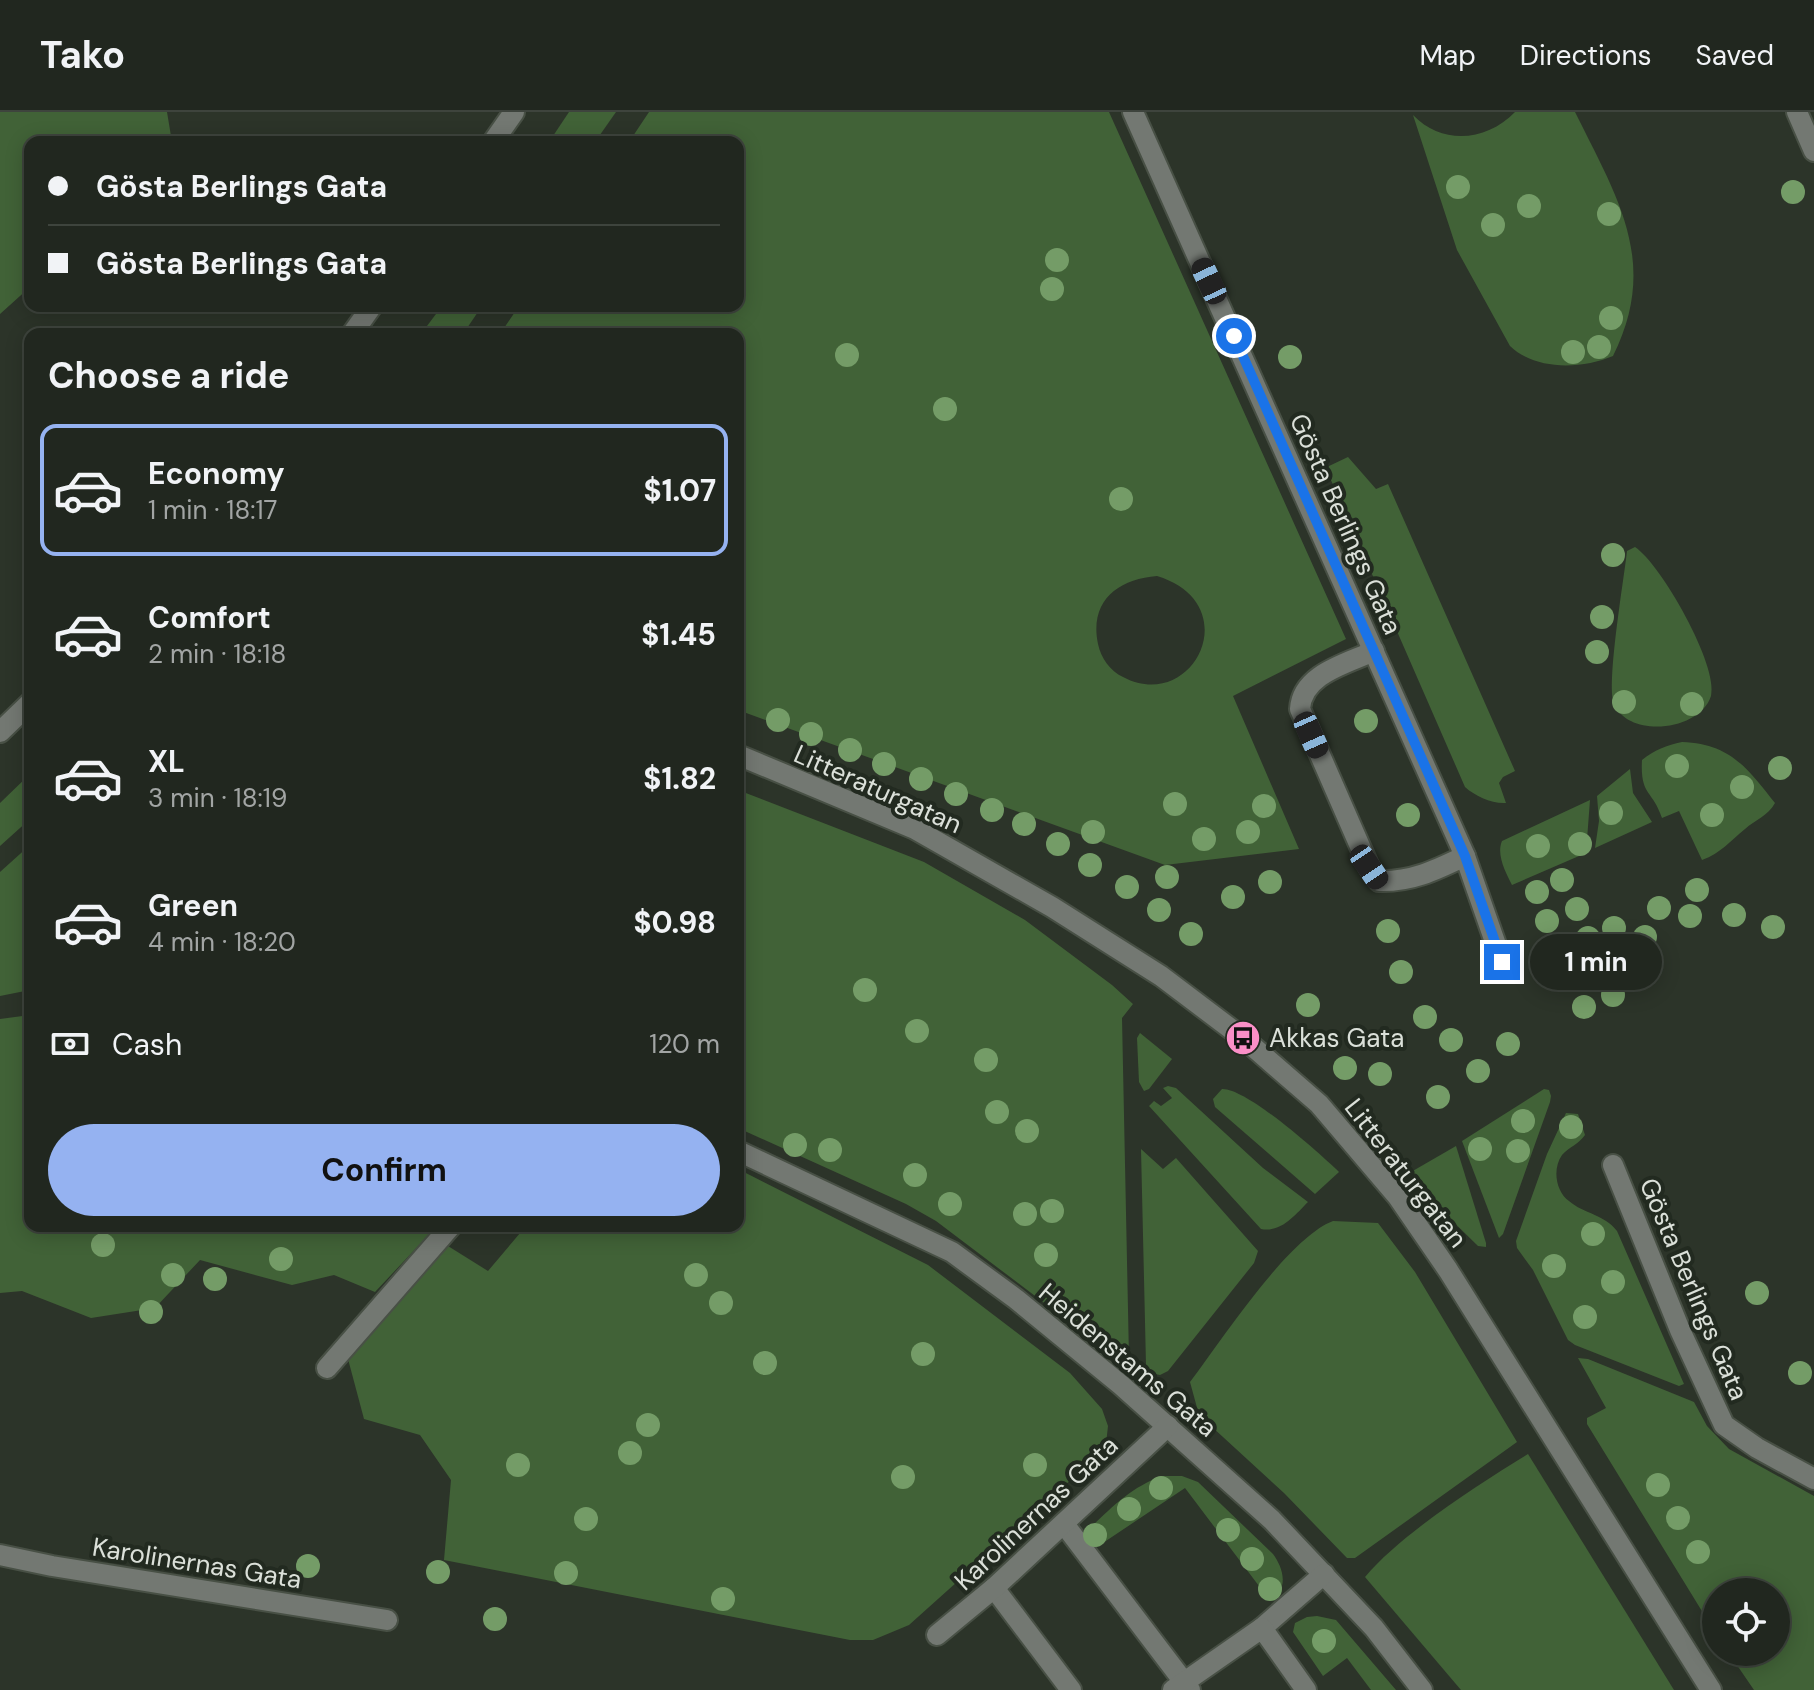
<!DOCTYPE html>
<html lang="en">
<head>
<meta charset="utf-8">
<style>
  :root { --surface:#21271f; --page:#292f28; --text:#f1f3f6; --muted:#a2a5a4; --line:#3e443d; --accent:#95b2f1 }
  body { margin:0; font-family:"DM Sans",sans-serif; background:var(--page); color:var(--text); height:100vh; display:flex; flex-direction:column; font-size:30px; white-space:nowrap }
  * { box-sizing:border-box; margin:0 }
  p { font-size:26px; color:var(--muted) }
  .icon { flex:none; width:44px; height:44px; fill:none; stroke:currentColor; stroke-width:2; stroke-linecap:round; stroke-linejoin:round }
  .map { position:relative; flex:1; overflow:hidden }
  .panel { position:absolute; left:24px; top:216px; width:720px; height:904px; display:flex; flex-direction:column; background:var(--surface); border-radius:16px; box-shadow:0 4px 20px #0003,0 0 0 2px var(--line) }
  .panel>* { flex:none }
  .hud { position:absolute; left:24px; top:24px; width:720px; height:176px; border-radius:16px; box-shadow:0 4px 20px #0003,0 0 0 2px var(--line); display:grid; align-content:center; height:176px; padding:0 24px; background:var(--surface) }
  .tools { position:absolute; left:1702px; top:1466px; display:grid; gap:16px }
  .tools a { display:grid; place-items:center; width:88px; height:88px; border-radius:50%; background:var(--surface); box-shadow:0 4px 20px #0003,0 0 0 2px var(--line); font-size:40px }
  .end { position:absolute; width:36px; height:36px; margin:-18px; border:10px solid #1a73e8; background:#fff; box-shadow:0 0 0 4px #fff }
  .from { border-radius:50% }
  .bubble { position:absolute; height:56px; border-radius:28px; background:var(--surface); box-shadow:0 4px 20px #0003,0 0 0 2px var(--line); font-size:26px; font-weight:700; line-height:56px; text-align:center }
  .car { position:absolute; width:24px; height:48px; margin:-24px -12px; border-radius:10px; box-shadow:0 0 6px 2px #0007; background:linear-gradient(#222 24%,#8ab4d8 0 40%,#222 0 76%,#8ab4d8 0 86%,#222 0) }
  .hud b { display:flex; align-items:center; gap:28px; height:76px; font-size:30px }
  .hud b+b { border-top:2px solid var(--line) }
  .hud i { width:20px; height:20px; background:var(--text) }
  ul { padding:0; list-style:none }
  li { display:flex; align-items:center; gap:24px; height:132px; margin:0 16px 12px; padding:0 8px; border:4px solid transparent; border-radius:16px }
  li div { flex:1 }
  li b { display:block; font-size:30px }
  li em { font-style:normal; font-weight:700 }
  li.selected { border-color:var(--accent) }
  li>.icon { width:72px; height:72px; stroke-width:1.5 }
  h2 { padding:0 24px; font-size:36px; line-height:96px }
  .pay { display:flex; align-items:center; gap:20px; height:88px; padding:0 24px; font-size:30px }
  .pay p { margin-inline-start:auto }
  .cta { display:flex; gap:16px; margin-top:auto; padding:16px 24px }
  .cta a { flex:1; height:92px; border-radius:48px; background:var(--accent); color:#111; font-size:32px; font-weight:700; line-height:92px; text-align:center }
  header { display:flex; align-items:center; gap:48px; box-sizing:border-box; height:112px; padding:0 40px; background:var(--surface); border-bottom:2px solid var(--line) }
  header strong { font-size:38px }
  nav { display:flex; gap:44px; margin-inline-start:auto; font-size:28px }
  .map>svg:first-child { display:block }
  .green { fill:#416237; fill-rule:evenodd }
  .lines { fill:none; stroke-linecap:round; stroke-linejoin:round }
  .minor-casing { stroke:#485045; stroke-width:24 }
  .minor { stroke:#737872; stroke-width:20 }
  .tree { fill:#749c67 }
  .route { stroke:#1a73e8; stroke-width:10 }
  .labels { text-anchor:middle; stroke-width:8; stroke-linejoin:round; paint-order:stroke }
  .street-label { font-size:26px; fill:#dbe0d9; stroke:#222a20 }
  .poi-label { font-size:26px; fill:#dbe0d9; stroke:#222a20; text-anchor:start }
</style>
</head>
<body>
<header>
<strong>Tako</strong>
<nav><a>Map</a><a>Directions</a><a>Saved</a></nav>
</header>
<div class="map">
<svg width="1814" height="1578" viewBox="0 0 1814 1578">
  <rect width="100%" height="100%" fill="#2c3429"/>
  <g class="green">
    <polygon points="0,0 167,0 172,30 30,30 30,175 0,202"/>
    <polygon points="569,0 616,0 595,30 549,30"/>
    <path d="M649 0H1109L1346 527 1233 584 1299 737 1165 753 738 598V222H500L519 194H738V30H629ZM1157 464C1248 492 1193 602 1123 565 1110 559 1101 546 1098 532 1089 489 1118 467 1157 464Z"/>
    <path d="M1515 0H1575C1617 85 1660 150 1613 244 1582 257 1536 259 1510 234L1457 138 1413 3C1443 34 1487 29 1515 0Z"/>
    <polygon points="442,194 482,194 463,222 421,222"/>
    <path d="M1348 345 1376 377 1388 372 1515 659 1503 665 1499 671 1506 691C1492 692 1475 684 1465 675L1327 359 1329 354Z"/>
    <path d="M1635 435C1661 452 1719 554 1711 584 1700 619 1629 627 1614 592 1606 572 1624 467 1627 439Z"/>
    <path d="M1682 630C1731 632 1747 656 1775 691 1768 704 1755 708 1745 717 1730 729 1721 741 1702 748L1679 699 1662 706C1652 677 1640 684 1642 648 1654 638 1667 633 1682 630Z"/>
    <polygon points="1630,657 1633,681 1652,710 1595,736 1599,709 1597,684"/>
    <polygon points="30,662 30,707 0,734 0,691"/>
    <polygon points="738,678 924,750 1025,808 1112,873 1133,892 1122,906 1129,1246 1124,1248 1117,1246 936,1109 906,1092 738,1016"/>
    <path d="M1590 688 1586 741 1512 773C1506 761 1496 743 1502 729Z"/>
    <polygon points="30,733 30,878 0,884 0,760"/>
    <polygon points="30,903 30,1114 437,1114 375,1180 334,1163 292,1173 200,1148 155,1196 91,1206 22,1179 0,1181 0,907"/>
    <polygon points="1140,921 1172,947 1149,977 1144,979 1139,970 1137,926"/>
    <path d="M1168 974 1176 976 1263 1056 1308 1090C1295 1103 1281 1121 1261 1117L1149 994 1154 989 1161 994 1172 986 1163 976Z"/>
    <path d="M1222 977C1247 976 1319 1041 1339 1060L1315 1082 1215 995 1213 987Z"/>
    <polygon points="1544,977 1549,978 1551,984 1550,990 1503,1122 1499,1126 1462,1029"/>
    <path d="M1566 1001 1578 1002 1585 1023C1579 1032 1569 1035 1562 1043 1552 1057 1556 1080 1569 1089 1584 1102 1604 1102 1617 1119L1684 1272 1679 1274 1575 1233 1568 1228 1533 1158 1517 1136 1516 1129 1547 1042Z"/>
    <polygon points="1456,1034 1486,1131 1486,1135 1478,1134 1430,1087 1411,1060"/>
    <polygon points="1141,1037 1163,1057 1176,1046 1258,1139 1254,1151 1168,1259 1160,1263 1150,1261 1146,1253"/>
    <polygon points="738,1057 928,1153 1070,1261 1102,1297 1108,1314 1106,1332 1093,1348 909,1513 873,1528 850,1528 444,1448 451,1368 420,1323 364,1307 348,1247 448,1134 488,1159 526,1114 738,1114"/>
    <path d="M1333 1109 1378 1111 1415 1160 1517 1330 1355 1446H1347L1284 1381 1199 1303 1190 1270C1221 1229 1288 1126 1333 1109Z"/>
    <polygon points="1578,1246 1588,1247 1694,1290 1707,1314 1729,1337 1814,1384 1814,1578 1754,1578 1728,1540 1776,1540 1776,1480 1716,1480 1716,1522 1587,1312 1587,1306 1606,1296"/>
    <path d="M1528 1342 1674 1578H1461L1365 1465C1401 1422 1479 1372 1528 1342Z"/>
    <path d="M1162 1364H1182L1198 1370 1273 1442C1281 1453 1287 1468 1279 1481L1270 1485 1265 1482 1185 1376 1088 1441 1084 1422C1109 1398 1129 1376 1162 1364Z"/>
    <polygon points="1317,1504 1336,1508 1396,1578 1371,1578 1347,1546 1323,1564 1293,1520 1295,1511 1307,1505"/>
  </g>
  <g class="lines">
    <g class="minor-casing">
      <g id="minor">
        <polyline points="1133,0 1465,744 1502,850"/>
        <polyline points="1797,0 1814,39"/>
        <polyline points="493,30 514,0"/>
        <polyline points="352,222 372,194"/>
        <path d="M1374 539C1346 552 1302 562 1300 597L1369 755 1379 769C1412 770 1436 758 1465 744"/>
        <polyline points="0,620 30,591"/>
        <polyline points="738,643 915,717 1052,795 1161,864 1243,926 1319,992 1398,1085 1448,1158 1711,1578"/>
        <polyline points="738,1039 952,1140 1016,1187 1121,1273 1272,1408 1374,1516 1422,1578"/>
        <polyline points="1613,1053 1680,1218 1724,1313 1757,1336 1814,1367"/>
        <polyline points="327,1256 451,1114"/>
        <polyline points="1064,1412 1190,1578"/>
        <polyline points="0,1443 52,1454 387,1508"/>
        <polyline points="994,1476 1071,1578"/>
        <polyline points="1262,1516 1324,1462"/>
        <polyline points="937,1523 994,1476 1168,1314"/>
        <polyline points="1173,1578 1262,1516 1306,1578"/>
      </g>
    </g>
    <use href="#minor" class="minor"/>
  </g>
  <g class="tree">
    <circle cx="1458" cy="75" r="12"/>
    <circle cx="1793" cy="80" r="12"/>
    <circle cx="1529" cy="94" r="12"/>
    <circle cx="1609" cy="102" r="12"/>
    <circle cx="1493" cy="113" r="12"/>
    <circle cx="1057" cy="148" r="12"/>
    <circle cx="1052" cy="177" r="12"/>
    <circle cx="1611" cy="206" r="12"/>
    <circle cx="1599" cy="235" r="12"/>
    <circle cx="1573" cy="240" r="12"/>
    <circle cx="847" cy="243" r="12"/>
    <circle cx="1290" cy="245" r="12"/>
    <circle cx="945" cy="297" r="12"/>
    <circle cx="1121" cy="387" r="12"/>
    <circle cx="1613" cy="443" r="12"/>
    <circle cx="1602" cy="505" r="12"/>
    <circle cx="1597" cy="540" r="12"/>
    <circle cx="1624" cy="590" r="12"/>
    <circle cx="1692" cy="592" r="12"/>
    <circle cx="778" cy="608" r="12"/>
    <circle cx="1366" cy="609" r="12"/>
    <circle cx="811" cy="622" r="12"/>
    <circle cx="850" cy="638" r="12"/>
    <circle cx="884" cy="652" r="12"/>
    <circle cx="1677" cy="654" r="12"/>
    <circle cx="1780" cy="656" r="12"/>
    <circle cx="921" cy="667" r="12"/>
    <circle cx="1742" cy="675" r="12"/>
    <circle cx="956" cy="682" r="12"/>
    <circle cx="1175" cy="692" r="12"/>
    <circle cx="1264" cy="694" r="12"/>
    <circle cx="992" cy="698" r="12"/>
    <circle cx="1611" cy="701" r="12"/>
    <circle cx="1408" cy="703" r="12"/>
    <circle cx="1712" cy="703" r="12"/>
    <circle cx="1024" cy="712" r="12"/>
    <circle cx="1093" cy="720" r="12"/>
    <circle cx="1248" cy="720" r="12"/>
    <circle cx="1204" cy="727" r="12"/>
    <circle cx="1058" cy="732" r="12"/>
    <circle cx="1580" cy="732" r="12"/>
    <circle cx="1538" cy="734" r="12"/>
    <circle cx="1090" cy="753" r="12"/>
    <circle cx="1167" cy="765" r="12"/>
    <circle cx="1562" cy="768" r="12"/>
    <circle cx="1270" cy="770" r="12"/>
    <circle cx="1127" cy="775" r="12"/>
    <circle cx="1697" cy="778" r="12"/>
    <circle cx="1537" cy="780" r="12"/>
    <circle cx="1233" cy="785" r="12"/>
    <circle cx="1659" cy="796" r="12"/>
    <circle cx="1577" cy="797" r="12"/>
    <circle cx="1159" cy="798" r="12"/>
    <circle cx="1734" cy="803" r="12"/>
    <circle cx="1690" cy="804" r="12"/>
    <circle cx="1547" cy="809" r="12"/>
    <circle cx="1773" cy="815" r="12"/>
    <circle cx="1614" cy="816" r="12"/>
    <circle cx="1388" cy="819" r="12"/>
    <circle cx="1191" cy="822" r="12"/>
    <circle cx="1645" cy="825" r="12"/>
    <circle cx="1588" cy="826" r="12"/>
    <circle cx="1560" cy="840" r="12"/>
    <circle cx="1601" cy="855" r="12"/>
    <circle cx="1401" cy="860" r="12"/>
    <circle cx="1572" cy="868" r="12"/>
    <circle cx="865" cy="878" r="12"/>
    <circle cx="1613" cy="883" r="12"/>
    <circle cx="1308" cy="893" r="12"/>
    <circle cx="1584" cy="895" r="12"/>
    <circle cx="1425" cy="905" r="12"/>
    <circle cx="917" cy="919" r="12"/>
    <circle cx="1451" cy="928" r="12"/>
    <circle cx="1508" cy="932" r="12"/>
    <circle cx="986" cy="948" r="12"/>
    <circle cx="1345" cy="956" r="12"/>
    <circle cx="1478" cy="959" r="12"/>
    <circle cx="1380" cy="962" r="12"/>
    <circle cx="1438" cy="985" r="12"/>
    <circle cx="997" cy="1000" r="12"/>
    <circle cx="1523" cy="1009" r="12"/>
    <circle cx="1571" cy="1015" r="12"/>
    <circle cx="1027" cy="1019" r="12"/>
    <circle cx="795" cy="1033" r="12"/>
    <circle cx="1480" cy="1037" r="12"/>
    <circle cx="830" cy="1038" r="12"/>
    <circle cx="1518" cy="1039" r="12"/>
    <circle cx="915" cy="1063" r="12"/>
    <circle cx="950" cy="1092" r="12"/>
    <circle cx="1052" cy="1099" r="12"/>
    <circle cx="1025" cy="1102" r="12"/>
    <circle cx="1593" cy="1122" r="12"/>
    <circle cx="103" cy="1133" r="12"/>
    <circle cx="1046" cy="1143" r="12"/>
    <circle cx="281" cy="1147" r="12"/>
    <circle cx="1554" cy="1154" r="12"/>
    <circle cx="173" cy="1163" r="12"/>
    <circle cx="696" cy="1163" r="12"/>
    <circle cx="215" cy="1167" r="12"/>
    <circle cx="1613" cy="1170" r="12"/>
    <circle cx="1757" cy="1181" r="12"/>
    <circle cx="721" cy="1191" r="12"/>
    <circle cx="151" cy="1200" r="12"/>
    <circle cx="1585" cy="1205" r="12"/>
    <circle cx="923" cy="1242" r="12"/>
    <circle cx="765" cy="1251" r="12"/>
    <circle cx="1800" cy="1261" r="12"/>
    <circle cx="648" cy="1313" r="12"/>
    <circle cx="630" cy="1341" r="12"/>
    <circle cx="518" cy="1353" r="12"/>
    <circle cx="1035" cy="1353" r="12"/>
    <circle cx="903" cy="1365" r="12"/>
    <circle cx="1658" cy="1373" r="12"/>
    <circle cx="1161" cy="1376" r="12"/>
    <circle cx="1129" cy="1397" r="12"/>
    <circle cx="1678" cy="1406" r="12"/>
    <circle cx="586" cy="1407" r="12"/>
    <circle cx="1228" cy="1418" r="12"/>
    <circle cx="1095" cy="1423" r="12"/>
    <circle cx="1698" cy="1440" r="12"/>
    <circle cx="1252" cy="1447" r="12"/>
    <circle cx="308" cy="1454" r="12"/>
    <circle cx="438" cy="1460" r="12"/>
    <circle cx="566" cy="1461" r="12"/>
    <circle cx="1270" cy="1477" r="12"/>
    <circle cx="723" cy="1487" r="12"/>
    <circle cx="495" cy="1507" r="12"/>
    <circle cx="1324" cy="1529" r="12"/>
  </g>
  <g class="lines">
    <polyline class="route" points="1234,224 1465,744 1502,850"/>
  </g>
  <defs>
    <g id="bus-disc" transform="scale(1.8)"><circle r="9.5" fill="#fa8fc7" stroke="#222a20"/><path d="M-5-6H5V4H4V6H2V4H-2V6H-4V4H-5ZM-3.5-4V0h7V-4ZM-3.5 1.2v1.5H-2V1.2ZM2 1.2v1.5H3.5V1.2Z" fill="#111"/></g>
  </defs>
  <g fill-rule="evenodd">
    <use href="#bus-disc" x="1243" y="926"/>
  </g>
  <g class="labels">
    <g class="street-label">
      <text transform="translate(1346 412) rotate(66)" y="9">Gösta Berlings Gata</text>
      <text transform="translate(878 677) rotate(24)" y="9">Litteraturgatan</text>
      <text transform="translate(1406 1061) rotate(52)" y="9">Litteraturgatan</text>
      <text transform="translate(1694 1177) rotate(67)" y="9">Gösta Berlings Gata</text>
      <text transform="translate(1128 1248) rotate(40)" y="9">Heidenstams Gata</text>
      <text transform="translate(1036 1401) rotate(-43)" y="9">Karolinernas Gata</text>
      <text transform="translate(197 1451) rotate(9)" y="9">Karolinernas Gata</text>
    </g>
    <g class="poi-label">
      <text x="1269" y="935">Akkas Gata</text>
    </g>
  </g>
</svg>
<div class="tools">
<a><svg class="icon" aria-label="locate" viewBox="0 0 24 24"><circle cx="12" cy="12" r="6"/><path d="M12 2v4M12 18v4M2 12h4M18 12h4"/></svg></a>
</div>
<i class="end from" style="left:1234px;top:224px"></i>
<i class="end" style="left:1502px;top:850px"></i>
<div class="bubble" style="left:1530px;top:822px;width:132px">1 min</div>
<i class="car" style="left:1209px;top:169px;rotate:335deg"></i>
<i class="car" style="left:1311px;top:623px;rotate:156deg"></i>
<i class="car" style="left:1369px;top:755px;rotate:146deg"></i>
<div class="hud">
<b><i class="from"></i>Gösta Berlings Gata</b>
<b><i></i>Gösta Berlings Gata</b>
</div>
<section class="panel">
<h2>Choose a ride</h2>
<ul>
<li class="selected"><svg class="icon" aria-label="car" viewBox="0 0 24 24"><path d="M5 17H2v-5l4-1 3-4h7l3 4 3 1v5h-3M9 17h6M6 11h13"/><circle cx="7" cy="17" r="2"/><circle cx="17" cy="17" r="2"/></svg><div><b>Economy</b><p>1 min · 18:17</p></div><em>$1.07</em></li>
<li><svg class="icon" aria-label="car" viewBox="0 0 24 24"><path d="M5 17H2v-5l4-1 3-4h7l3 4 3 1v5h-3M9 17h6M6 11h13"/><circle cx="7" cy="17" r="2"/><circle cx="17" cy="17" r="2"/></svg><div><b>Comfort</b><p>2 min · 18:18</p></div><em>$1.45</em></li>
<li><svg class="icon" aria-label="car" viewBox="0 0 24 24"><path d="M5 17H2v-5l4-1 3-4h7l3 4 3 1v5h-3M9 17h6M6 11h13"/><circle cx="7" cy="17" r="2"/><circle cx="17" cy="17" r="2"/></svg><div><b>XL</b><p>3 min · 18:19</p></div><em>$1.82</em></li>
<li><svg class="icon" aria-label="car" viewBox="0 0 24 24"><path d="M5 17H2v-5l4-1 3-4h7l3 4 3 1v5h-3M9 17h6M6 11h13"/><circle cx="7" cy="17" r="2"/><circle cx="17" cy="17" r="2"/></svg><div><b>Green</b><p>4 min · 18:20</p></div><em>$0.98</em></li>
</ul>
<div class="pay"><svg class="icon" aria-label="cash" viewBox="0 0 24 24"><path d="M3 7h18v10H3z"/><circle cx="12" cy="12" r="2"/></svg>Cash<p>120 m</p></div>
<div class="cta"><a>Confirm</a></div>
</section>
</div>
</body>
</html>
